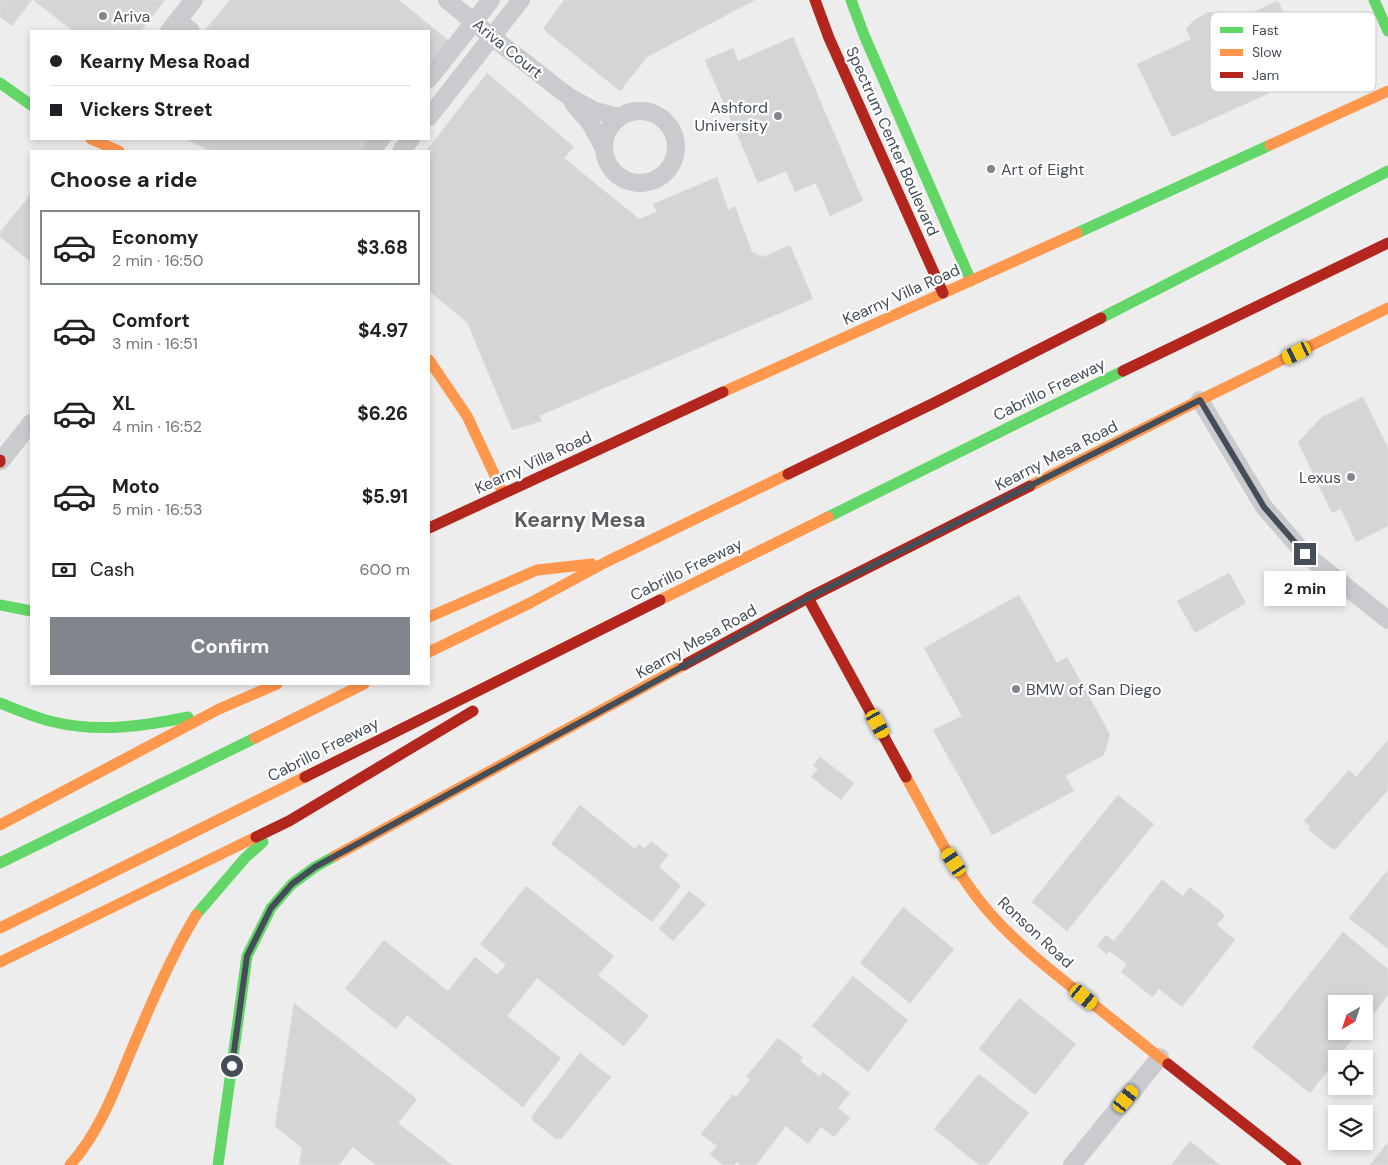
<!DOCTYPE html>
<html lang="en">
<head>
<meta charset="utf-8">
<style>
  :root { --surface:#fff; --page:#f2f2f2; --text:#202124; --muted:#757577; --line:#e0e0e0; --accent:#80868c }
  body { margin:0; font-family:"DM Sans",sans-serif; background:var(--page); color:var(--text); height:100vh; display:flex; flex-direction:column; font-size:19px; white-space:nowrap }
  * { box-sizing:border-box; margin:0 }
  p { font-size:16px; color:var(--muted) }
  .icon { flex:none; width:28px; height:28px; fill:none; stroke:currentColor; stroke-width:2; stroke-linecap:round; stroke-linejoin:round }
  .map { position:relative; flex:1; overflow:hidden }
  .panel { position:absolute; left:30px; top:150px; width:400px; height:535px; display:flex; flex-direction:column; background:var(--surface); border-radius:0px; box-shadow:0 2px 8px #0003 }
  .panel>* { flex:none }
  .banner { position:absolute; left:30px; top:30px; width:400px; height:110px; border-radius:0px; box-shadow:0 2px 8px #0003; display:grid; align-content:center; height:110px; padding:0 20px; background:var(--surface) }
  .needle { width:32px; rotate:219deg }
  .controls { position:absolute; left:1328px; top:995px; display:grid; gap:10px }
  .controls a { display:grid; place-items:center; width:45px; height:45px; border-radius:0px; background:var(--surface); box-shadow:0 2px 8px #0003; font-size:25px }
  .end { position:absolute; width:22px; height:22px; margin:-11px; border:6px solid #454e58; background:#fff; box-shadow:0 0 0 2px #fff }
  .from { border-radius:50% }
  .bubble { position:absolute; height:35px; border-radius:0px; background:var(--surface); box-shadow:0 2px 8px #0003; font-size:16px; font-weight:700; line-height:35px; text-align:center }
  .car { position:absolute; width:15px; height:30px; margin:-15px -8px; border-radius:6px; box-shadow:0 0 4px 1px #0007; background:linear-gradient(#f5c518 24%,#345 0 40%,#f5c518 0 76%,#345 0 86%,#f5c518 0) }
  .banner b { display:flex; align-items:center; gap:18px; height:48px; font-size:19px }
  .banner b+b { border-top:1px solid var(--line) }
  .banner i { width:12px; height:12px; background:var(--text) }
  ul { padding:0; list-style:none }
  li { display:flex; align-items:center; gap:15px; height:75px; margin:0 10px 8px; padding:0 10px; border:2px solid transparent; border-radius:0px }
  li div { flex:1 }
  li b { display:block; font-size:19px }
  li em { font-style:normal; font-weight:700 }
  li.selected { border-color:var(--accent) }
  li>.icon { width:45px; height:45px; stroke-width:1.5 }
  h2 { padding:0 20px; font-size:22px; line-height:60px }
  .pay { display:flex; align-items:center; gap:12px; height:55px; padding:0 20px; font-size:19px }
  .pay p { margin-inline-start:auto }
  .button { display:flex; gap:10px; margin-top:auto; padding:10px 20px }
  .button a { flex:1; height:58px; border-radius:0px; background:var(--accent); color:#fff; font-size:20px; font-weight:700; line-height:58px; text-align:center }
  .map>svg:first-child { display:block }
  .building { fill:#d5d5d7; stroke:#dfdfe0 }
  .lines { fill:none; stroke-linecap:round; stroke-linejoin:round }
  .street { stroke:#c9cbce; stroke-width:18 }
  .fast { stroke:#63d668; stroke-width:11 }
  .slow { stroke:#ff974d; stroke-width:11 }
  .jam { stroke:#b3261e; stroke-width:11 }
  .route { stroke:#454e58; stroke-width:6 }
  .poi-dot { fill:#80868c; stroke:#fff; stroke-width:2 }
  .labels { text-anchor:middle; stroke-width:4.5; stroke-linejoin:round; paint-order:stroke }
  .poi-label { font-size:16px; fill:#454e58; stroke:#fff; text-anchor:start }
  .street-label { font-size:16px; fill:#454e58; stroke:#fff }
  .district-label { font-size:21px; font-weight:bold; fill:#595c60; stroke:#fff }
  .key { fill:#fff; stroke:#c7cacd; stroke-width:1 }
  .key-label { font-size:14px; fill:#454e58 }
</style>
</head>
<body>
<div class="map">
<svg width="1388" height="1165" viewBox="0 0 1388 1165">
  <rect width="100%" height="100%" fill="#eeeded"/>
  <g class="building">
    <polygon points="0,0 32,0 12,26 0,17"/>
    <polygon points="33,0 165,0 141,31 73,31"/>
    <polygon points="230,0 399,0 453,44 429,73 429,31 204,31"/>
    <polygon points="564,0 755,0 647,57 620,91 543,29"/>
    <polygon points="1278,1 1312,74 1172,137 1137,64 1191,39 1186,29 1193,21 1206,13 1214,12 1223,25"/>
    <polygon points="793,37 863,201 830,216 816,183 795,192 786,171 758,183 705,60 733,48 738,61"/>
    <polygon points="487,73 574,147 564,158 639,219 657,212 653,204 717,177 728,210 735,206 752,252 763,257 790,245 813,299 539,416 542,421 512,430 467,322 429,291 429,151 426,151"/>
    <polygon points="185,139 375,139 365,151 211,151"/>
    <polygon points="31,194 31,262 0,237 0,232"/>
    <polygon points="1363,397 1387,446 1388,446 1388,526 1356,542 1341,509 1332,513 1298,442 1322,417"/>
    <polygon points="1229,573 1246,603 1195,633 1177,601"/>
    <polygon points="1019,595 1057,663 1067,657 1110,734 1104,755 1065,776 1074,791 992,835 933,730 962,716 924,648"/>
    <polygon points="1388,740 1388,790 1335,850 1333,848 1332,849 1308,829 1310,826 1304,821 1349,770 1356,777"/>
    <polygon points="820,757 854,783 841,800 811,777 818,769 813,766"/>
    <polygon points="1118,795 1154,824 1067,931 1032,902"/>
    <polygon points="580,805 635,849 639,844 645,849 651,841 668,855 659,867 681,886 652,922 551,844"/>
    <polygon points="1387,871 1388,871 1388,949 1349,918"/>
    <polygon points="1162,880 1183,896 1190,887 1225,915 1217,925 1235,940 1182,1007 1159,989 1152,997 1121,972 1127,964 1110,951 1107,954 1097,946 1106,935 1114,941"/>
    <polygon points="526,886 614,956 598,975 649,1016 624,1046 537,978 507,1016 561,1058 523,1107 407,1015 396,1029 345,989 384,940 448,991 475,957 497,975 506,965 480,944"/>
    <polygon points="689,891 706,904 673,941 659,929"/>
    <polygon points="903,907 954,949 910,1003 860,963"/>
    <polygon points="1343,932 1388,969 1388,995 1364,1026 1364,1004 1336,1004 1336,1031 1359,1031 1310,1093 1252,1047"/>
    <polygon points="853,976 908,1020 868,1072 812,1026"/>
    <polygon points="1019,998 1076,1044 1035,1095 979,1049"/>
    <polygon points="294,1003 417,1099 398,1123 452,1165 376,1165 353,1147 339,1165 299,1165 302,1148 275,1126"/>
    <polygon points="778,1038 803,1057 800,1061 820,1077 823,1072 850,1093 838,1108 850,1118 834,1137 821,1127 808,1144 786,1126 756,1165 740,1165 737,1162 734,1165 723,1165 710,1155 717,1146 701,1134 733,1094 736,1097 750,1080 746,1077"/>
    <polygon points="580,1053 611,1077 562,1138 556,1139 532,1120 532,1116"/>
    <polygon points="979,1074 1029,1113 987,1165 979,1165 934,1129"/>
    <polygon points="1190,1141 1220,1165 1171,1165"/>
    <polygon points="1388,1142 1388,1165 1370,1165"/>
  </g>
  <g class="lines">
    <g class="street">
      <polyline points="447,0 492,37 568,96 595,111 620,117"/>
      <polyline points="178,21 191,31"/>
      <polyline points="169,31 194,0"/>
      <polyline points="429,79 491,0"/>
      <polyline points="573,103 590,123 604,148"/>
      <circle cx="640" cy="147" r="36"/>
      <polyline points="429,117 521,0"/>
      <polyline points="371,151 381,139"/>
      <polyline points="401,151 411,139"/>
      <polyline points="1200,400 1264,507 1305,554 1388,620"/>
      <polyline points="1,461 31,423"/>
      <polyline points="1072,1165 1160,1057"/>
    </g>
    <g class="fast">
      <polyline points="851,0 864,35 971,281"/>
      <polyline points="1374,0 1388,31"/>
      <polyline points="0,83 31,105"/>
      <polyline points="1077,233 1270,145"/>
      <polyline points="1101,318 1388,171"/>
      <polyline points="828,517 1123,371"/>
      <polyline points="0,605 31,611"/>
      <path d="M0 703C18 710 36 718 54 722 98 733 145 726 188 717"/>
      <polyline points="0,863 255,738"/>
      <polyline points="196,915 245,858 263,842"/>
      <polyline points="218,1165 247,956 271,908 292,884 315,867 335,856"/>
    </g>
    <g class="slow">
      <polyline points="91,139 119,151"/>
      <polyline points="1270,145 1388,91"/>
      <polyline points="429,360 467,416 503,493"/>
      <polyline points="723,392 1077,233"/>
      <polyline points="1030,486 1200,400 1388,308"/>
      <polyline points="660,600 828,517"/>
      <polyline points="429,617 537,570 592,564"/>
      <polyline points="429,652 530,603 606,562 788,474"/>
      <polyline points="255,738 364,684"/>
      <path d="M906 777C929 818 953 869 983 905 1010 938 1045 966 1078 992 1108 1016 1138 1040 1168 1064"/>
      <polyline points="0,825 219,709 277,684"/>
      <polyline points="335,856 684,665"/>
      <polyline points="0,928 305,777"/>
      <polyline points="0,962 256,837"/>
      <path d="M70 1165C99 1133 115 1090 131 1051 151 1004 170 958 196 915"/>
    </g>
    <g class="jam">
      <polyline points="815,0 829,38 943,293"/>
      <polyline points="1123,371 1388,243"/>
      <polyline points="0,460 0,462"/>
      <polyline points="788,474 936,402 1101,318"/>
      <polyline points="429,528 723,392"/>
      <polyline points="808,598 906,777"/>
      <polyline points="684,665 808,598 1030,486"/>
      <polyline points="305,777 660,600"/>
      <polyline points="256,837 289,821 473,711"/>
      <polyline points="1168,1064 1296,1165"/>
    </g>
  </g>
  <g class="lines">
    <polyline class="route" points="232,1066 247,956 271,908 292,884 315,867 808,598 1200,400 1264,507 1305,554"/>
  </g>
  <g class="poi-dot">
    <circle cx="103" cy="16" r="5"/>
    <circle cx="778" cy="116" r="5"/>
    <circle cx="991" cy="169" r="5"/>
    <circle cx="1351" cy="477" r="5"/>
    <circle cx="1016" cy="689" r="5"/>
  </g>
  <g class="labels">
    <g class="poi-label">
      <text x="113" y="22">Ariva</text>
      <text x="768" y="113" text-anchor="end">Ashford<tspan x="768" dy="18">University</tspan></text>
      <text x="1001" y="175">Art of Eight</text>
      <text x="1341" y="483" text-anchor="end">Lexus</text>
      <text x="1026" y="695">BMW of San Diego</text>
    </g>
    <g class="street-label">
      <text transform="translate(508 48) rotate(39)" y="6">Ariva Court</text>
      <text transform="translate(893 141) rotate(66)" y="6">Spectrum Center Boulevard</text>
      <text transform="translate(901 294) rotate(-24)" y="6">Kearny Villa Road</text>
      <text transform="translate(1049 389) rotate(-26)" y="6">Cabrillo Freeway</text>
      <text transform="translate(1056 455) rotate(-27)" y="6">Kearny Mesa Road</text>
      <text transform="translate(533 462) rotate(-25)" y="6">Kearny Villa Road</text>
      <text transform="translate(686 569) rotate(-26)" y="6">Cabrillo Freeway</text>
      <text transform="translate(696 641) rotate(-29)" y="6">Kearny Mesa Road</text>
      <text transform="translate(323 749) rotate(-27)" y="6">Cabrillo Freeway</text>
      <text transform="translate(1036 932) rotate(43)" y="6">Ronson Road</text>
    </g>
    <g class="district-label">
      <text x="580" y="527">Kearny Mesa</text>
    </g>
  </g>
  <rect x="1210" y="12" width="166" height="80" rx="8" class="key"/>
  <rect x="1220" y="27" width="23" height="6" fill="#63d668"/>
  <rect x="1220" y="49" width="23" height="7" fill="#ff974d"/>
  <rect x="1220" y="72" width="23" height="6" fill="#b3261e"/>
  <g class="key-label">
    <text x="1252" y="35">Fast</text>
    <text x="1252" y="57">Slow</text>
    <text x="1252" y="80">Jam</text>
  </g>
</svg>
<div class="controls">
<a><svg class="needle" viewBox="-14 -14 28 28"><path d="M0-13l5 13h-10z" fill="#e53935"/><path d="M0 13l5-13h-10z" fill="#757577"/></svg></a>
<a><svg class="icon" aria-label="locate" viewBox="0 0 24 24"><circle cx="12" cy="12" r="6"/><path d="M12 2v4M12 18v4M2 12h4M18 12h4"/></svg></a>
<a><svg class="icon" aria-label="layers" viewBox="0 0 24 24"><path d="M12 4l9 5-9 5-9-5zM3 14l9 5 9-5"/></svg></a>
</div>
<i class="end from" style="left:232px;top:1066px"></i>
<i class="end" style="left:1305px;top:554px"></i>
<div class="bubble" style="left:1264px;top:571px;width:82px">2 min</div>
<i class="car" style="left:1297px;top:353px;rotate:244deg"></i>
<i class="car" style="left:878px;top:724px;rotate:151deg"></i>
<i class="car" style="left:954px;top:862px;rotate:327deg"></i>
<i class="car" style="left:1084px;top:997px;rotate:129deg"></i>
<i class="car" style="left:1126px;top:1099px;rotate:39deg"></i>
<div class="banner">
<b><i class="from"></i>Kearny Mesa Road</b>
<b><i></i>Vickers Street</b>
</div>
<section class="panel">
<h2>Choose a ride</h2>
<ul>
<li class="selected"><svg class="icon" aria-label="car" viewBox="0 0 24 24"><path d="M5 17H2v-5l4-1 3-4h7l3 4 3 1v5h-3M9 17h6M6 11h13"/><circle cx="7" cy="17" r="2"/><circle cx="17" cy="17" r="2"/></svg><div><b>Economy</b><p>2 min · 16:50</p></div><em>$3.68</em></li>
<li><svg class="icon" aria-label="car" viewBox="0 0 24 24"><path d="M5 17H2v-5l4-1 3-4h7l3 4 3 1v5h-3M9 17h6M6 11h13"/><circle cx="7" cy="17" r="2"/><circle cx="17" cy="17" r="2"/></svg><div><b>Comfort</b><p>3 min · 16:51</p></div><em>$4.97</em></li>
<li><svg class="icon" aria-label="car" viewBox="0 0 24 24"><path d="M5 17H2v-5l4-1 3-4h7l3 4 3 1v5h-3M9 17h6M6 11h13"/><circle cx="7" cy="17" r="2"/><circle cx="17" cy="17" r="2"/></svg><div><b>XL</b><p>4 min · 16:52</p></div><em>$6.26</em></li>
<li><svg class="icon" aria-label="car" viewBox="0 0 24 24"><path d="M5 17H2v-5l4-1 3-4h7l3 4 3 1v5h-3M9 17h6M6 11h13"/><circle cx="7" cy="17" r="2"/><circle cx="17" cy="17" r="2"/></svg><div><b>Moto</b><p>5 min · 16:53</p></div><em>$5.91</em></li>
</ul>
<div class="pay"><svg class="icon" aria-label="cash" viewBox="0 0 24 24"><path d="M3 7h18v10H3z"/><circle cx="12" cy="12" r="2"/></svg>Cash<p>600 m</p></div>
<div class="button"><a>Confirm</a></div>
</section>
</div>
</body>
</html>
